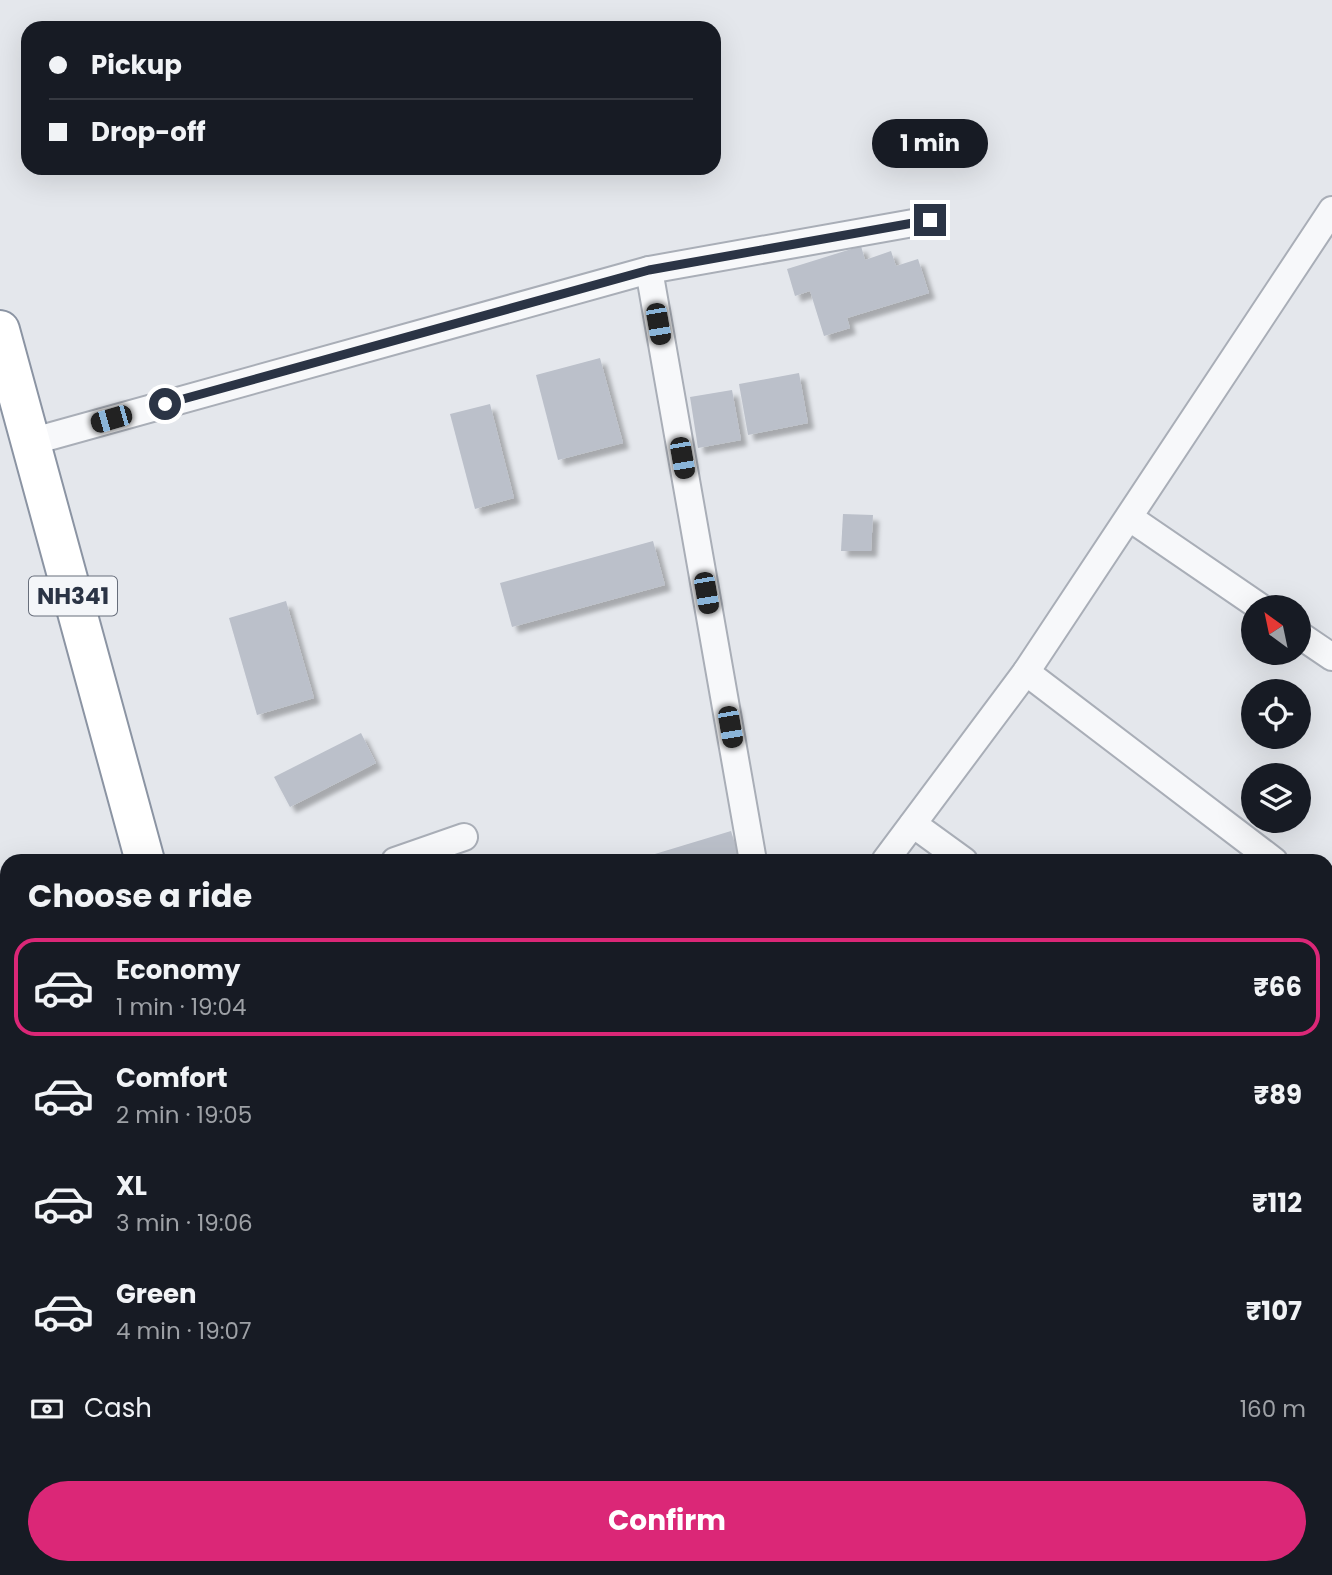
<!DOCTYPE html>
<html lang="en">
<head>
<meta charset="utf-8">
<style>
  :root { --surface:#171b24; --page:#242831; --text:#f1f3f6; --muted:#9ea1a6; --line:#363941; --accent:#db2777 }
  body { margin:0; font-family:Poppins,sans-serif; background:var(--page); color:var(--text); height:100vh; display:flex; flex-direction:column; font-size:26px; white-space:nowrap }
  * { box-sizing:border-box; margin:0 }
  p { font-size:23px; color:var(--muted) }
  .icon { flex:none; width:38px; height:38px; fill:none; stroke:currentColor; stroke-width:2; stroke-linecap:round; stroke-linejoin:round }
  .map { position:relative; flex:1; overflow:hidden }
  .side { position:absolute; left:0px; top:854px; width:1334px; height:721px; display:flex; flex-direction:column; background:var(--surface); border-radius:21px 21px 0 0; box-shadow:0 7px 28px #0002 }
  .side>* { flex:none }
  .guide { position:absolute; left:21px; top:21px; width:700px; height:154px; border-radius:21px; box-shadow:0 7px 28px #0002; display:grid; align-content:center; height:154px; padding:0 28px; background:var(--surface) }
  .needle { width:46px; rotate:327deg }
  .tools { position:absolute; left:1241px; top:595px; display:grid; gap:14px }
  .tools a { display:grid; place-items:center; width:70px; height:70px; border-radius:50%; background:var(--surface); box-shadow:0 7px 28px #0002; font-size:35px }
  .end { position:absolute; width:32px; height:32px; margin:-16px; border:9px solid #2b3445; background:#fff; box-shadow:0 0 0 4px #fff }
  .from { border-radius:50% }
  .bubble { position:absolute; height:49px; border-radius:24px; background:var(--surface); box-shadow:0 7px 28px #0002; font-size:23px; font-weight:700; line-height:49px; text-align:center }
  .car { position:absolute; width:21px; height:42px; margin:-21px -10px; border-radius:9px; box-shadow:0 0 5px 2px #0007; background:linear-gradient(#222 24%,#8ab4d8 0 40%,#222 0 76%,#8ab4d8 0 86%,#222 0) }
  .guide b { display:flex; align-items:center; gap:24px; height:66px; font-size:26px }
  .guide b+b { border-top:2px solid var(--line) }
  .guide i { width:18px; height:18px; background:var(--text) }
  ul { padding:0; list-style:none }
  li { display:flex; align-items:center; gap:21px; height:98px; margin:0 14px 10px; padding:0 14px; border:4px solid transparent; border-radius:21px }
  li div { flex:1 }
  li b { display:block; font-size:26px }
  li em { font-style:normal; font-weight:700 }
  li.on { border-color:var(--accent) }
  li>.icon { width:63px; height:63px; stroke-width:1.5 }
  h2 { padding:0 28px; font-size:32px; line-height:84px }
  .pay { display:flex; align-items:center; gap:18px; height:77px; padding:0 28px; font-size:26px }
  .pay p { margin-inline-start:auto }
  .cta { display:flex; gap:14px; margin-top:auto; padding:14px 28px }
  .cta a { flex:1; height:80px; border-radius:42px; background:var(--accent); color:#fff; font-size:28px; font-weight:700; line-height:80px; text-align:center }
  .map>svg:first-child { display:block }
  .building { fill:#bbc0ca; filter:url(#shadow) }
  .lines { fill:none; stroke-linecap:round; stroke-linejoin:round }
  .lane-casing { stroke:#a9aeb7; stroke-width:18 }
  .street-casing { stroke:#a9aeb7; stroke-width:30 }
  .highway-casing { stroke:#8b94a3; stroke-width:42 }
  .lane { stroke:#f7f8fa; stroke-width:14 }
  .street { stroke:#f7f8fa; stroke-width:26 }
  .highway { stroke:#fff; stroke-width:38 }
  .route { stroke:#2b3445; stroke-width:9 }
  .labels { text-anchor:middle; stroke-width:5; stroke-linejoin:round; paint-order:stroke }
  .shield { fill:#f4f6f9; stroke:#676e7b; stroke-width:2 }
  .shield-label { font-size:23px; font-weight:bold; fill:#2b3445 }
</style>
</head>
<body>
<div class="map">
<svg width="1332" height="1575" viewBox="0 0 1332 1575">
  <defs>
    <filter id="shadow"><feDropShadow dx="6" dy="6" stdDeviation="2" flood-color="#0004"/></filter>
  </defs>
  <rect width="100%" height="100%" fill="#e4e7ec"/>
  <g class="building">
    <polygon points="861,246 865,260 891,251 896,266 918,259 929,293 847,318 850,328 824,336 810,291 795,296 787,269"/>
    <polygon points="600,358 623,443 558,460 536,375"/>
    <polygon points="799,373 808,423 748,435 739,384"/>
    <polygon points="732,390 741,440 698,448 690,397"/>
    <polygon points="490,404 514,498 475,509 450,414"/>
    <polygon points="843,514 873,515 871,551 841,551"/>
    <polygon points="653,541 665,585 512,627 500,583"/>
    <polygon points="286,601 314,698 257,715 229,618"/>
    <polygon points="361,733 376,763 290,807 274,777"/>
    <polygon points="731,831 740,861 635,861 635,860"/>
  </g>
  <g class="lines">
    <g class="lane-casing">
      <g id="lane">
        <polyline points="0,1408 7,1426"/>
        <polyline points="0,1486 7,1482"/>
        <polyline points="61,1568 63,1575"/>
      </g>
    </g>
    <g class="street-casing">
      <g id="street">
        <polyline points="649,270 753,861"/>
        <polyline points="30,442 649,270 930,220"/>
        <polyline points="1130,518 1260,607"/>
        <polyline points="1298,634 1332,657"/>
        <polyline points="1026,672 1274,861"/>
        <polyline points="913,824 964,861"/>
        <polyline points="395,861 464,837"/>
        <polyline points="885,861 1026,672 1332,210"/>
        <polyline points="1326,929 1332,921"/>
        <polyline points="1326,1130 1332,1134"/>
        <polyline points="1326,1346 1332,1350"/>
        <polyline points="1326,1476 1332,1469"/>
        <polyline points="1068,1568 1077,1575"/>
        <polyline points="745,1575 748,1568"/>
        <polyline points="1253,1575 1258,1568"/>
      </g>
    </g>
    <g class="highway-casing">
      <g id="highway">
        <polyline points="0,330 145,861"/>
        <polyline points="312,1568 313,1575"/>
      </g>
    </g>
    <use href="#lane" class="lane"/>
    <use href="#street" class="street"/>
    <use href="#highway" class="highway"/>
  </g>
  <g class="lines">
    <polyline class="route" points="165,404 649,270 930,220"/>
  </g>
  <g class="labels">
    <rect class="shield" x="29" y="576.5" width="88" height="39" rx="5"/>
    <g class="shield-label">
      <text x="73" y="604">NH341</text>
    </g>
  </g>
</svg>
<div class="tools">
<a><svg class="needle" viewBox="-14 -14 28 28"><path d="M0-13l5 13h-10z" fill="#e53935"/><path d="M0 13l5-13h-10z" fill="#9ea1a6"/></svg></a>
<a><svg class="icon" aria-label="locate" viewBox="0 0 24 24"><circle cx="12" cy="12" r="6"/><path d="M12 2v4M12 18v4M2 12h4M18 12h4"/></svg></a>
<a><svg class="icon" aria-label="layers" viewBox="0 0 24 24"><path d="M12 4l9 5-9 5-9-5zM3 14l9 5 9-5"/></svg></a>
</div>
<i class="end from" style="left:165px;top:404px"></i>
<i class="end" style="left:930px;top:220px"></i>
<div class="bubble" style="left:872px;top:119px;width:116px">1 min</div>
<i class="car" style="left:658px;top:324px;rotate:170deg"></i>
<i class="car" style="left:111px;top:419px;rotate:254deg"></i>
<i class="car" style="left:682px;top:458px;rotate:170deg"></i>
<i class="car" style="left:706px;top:593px;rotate:170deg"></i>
<i class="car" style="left:730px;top:727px;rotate:170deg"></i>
<div class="guide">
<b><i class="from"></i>Pickup</b>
<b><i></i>Drop-off</b>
</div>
<section class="side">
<h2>Choose a ride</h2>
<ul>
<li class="on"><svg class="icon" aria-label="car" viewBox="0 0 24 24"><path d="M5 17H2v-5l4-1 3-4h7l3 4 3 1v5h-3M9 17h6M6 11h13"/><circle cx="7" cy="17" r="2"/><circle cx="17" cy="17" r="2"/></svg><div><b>Economy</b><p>1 min · 19:04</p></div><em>₹66</em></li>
<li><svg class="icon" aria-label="car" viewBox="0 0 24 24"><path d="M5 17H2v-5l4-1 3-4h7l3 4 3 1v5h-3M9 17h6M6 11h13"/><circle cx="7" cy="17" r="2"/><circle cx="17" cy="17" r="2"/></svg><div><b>Comfort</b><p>2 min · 19:05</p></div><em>₹89</em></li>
<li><svg class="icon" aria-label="car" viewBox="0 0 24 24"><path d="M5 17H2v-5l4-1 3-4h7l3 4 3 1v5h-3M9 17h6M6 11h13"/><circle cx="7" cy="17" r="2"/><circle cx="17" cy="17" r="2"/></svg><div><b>XL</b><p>3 min · 19:06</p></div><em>₹112</em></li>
<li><svg class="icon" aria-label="car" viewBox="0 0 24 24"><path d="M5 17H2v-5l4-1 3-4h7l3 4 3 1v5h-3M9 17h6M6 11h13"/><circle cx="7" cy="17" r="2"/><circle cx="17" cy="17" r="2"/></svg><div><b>Green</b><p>4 min · 19:07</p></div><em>₹107</em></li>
</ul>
<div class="pay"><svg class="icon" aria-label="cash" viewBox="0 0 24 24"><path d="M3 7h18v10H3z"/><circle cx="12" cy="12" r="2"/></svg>Cash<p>160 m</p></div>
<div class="cta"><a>Confirm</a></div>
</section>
</div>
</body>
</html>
